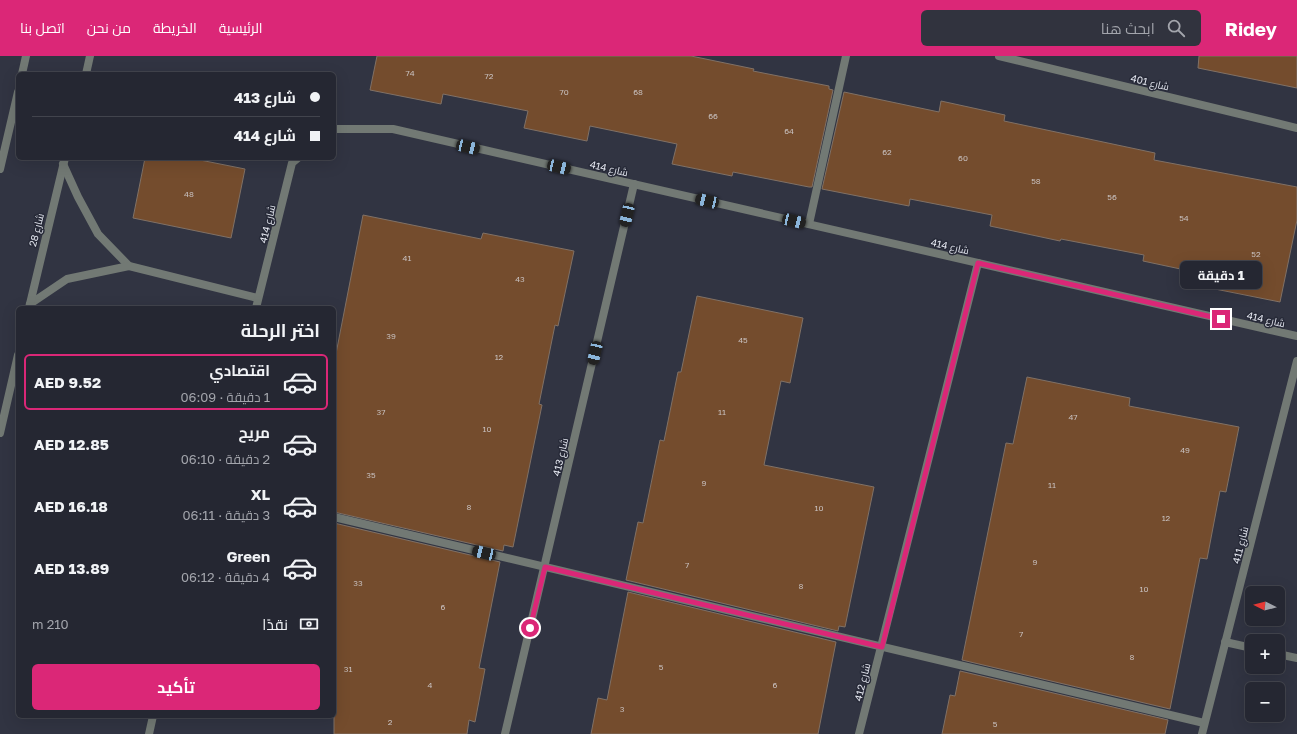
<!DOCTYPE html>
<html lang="ar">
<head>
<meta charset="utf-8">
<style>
  :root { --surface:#252732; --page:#31333e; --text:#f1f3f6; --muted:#a3a5ac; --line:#42444d; --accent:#db2777 }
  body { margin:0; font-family:"Golos Text",Cairo,sans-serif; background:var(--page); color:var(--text); direction:rtl; height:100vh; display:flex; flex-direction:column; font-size:15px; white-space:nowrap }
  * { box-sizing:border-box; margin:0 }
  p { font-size:13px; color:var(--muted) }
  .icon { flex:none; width:22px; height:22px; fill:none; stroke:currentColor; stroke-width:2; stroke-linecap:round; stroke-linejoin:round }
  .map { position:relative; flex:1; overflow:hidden; direction:ltr }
  .details { position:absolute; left:16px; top:250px; width:320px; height:412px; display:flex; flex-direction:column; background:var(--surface); border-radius:6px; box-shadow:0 4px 16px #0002,0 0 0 1px var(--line); direction:rtl }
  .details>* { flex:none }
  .guide { position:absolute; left:16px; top:16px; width:320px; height:88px; border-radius:6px; box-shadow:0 4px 16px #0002,0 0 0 1px var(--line); direction:rtl; display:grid; align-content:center; height:88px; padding:0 16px; background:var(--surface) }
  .needle { width:26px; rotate:276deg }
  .buttons { position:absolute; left:1245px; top:530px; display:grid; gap:8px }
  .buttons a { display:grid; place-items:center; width:40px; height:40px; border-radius:6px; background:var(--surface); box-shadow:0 4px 16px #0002,0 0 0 1px var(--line); font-size:20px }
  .end { position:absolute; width:18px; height:18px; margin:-9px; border:5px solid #db2777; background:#fff; box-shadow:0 0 0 2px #fff }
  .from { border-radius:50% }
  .bubble { position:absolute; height:28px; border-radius:6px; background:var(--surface); box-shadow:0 4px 16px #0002,0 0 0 1px var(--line); font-size:13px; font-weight:700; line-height:28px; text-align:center; direction:rtl }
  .car { position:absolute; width:12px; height:24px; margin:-12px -6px; border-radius:5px; box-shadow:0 0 3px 1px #0007; background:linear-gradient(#222 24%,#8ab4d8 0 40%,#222 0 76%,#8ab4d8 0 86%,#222 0) }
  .guide b { display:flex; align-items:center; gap:14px; height:38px; font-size:15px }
  .guide b+b { border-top:1px solid var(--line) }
  .guide i { width:10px; height:10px; background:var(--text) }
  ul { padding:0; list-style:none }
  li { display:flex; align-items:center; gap:12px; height:56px; margin:0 8px 6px; padding:0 8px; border:2px solid transparent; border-radius:6px }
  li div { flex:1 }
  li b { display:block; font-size:15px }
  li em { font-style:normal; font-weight:700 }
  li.current { border-color:var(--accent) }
  li>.icon { width:36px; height:36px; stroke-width:1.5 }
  h2 { padding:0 16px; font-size:18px; line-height:48px }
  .pay { display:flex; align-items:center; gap:10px; height:44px; padding:0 16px; font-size:15px }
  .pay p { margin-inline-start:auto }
  .primary-button { display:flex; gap:8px; margin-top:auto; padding:8px 16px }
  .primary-button a { flex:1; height:46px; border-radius:6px; background:var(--accent); color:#fff; font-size:16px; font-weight:700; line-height:46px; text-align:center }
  header { display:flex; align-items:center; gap:24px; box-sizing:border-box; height:56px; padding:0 20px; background:var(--accent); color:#fff }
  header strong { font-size:19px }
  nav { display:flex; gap:22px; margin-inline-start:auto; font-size:14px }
  .search { width:280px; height:36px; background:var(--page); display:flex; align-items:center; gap:10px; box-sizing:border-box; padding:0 14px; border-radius:6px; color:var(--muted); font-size:15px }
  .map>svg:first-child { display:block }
  .building { fill:#744c2d; stroke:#807166 }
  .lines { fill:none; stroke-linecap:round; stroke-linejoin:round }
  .service { stroke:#727974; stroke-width:8 }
  .minor { stroke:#727974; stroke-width:8 }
  .tertiary { stroke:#727974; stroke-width:8 }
  .route { stroke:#db2777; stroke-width:5 }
  .labels { text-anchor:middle; stroke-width:3; stroke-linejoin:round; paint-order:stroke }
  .number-label { font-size:8px; fill:#c8c0bf }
  .street-label { font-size:10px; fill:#e4e7f0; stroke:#272a38 }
</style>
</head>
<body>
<header>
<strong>Ridey</strong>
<div class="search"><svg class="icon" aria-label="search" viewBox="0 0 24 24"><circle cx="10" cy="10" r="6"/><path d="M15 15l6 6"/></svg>ابحث هنا</div>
<nav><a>الرئيسية</a><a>الخريطة</a><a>من نحن</a><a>اتصل بنا</a></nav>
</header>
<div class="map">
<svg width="1297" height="678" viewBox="0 0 1297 678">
  <rect width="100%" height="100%" fill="#313442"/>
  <g class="building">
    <polygon points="377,0 691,0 754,13 753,15 829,30 829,33 833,34 812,131 809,131 733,116 732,120 672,108 677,88 590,70 587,85 524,72 528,55 443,38 441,48 370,34"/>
    <polygon points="1199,0 1297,0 1297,32 1198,12"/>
    <polygon points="844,36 939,56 941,45 1005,59 1004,65 1155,97 1154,104 1297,131 1297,164 1280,246 1215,233 1218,221 1143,205 1144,199 1061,183 1060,185 990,170 992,159 910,143 909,150 822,133"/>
    <polygon points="145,102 190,102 245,113 231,182 133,162"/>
    <polygon points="363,159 481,183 483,177 574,195 558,270 555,269 539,348 542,349 513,491 504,489 503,495 334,456 334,308"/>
    <polygon points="697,240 803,262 790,327 781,325 764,409 874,431 845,571 839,570 838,575 626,524 638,466 643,467 660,384 664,385 678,316 681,316"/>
    <polygon points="1027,321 1130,342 1129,350 1239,371 1226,436 1220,435 1207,503 1200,502 1170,653 962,604 1006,387 1013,388"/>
    <polygon points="334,467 500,506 479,612 485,613 475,666 469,664 467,678 334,678"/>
    <polygon points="628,536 836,586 818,678 591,678 598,642 607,644"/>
    <polygon points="960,615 1168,664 1165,678 942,678 950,639 955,640"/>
  </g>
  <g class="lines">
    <g class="service">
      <polyline points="334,461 1204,667"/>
      <polyline points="1225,586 1252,592"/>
      <polyline points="1278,598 1297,602"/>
    </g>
    <g class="minor">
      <polyline points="999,0 1297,72"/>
      <polyline points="334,73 393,73 1297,280"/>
      <polyline points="63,108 78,141 98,178 129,210"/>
      <polyline points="809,168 846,0"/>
      <polyline points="30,248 67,223 129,210 258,242"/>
      <polyline points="256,252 292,107 298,102"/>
      <polyline points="149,678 153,660"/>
      <polyline points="505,678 634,128"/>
      <polyline points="859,678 978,207"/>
      <polyline points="1202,678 1297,305"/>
    </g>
    <g class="tertiary">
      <polyline points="22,18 26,0"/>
      <polyline points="86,18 90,0"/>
      <polyline points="0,113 18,36"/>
      <polyline points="29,252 65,102"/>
      <polyline points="0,377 18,299"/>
    </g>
  </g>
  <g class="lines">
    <polyline class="route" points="530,572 545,511 882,591 978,207 1221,263"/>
  </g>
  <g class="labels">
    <g class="number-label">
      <text x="410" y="20">74</text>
      <text x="489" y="23">72</text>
      <text x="564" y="39">70</text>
      <text x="638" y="39">68</text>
      <text x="713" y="63">66</text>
      <text x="789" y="78">64</text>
      <text x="887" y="99">62</text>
      <text x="963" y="105">60</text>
      <text x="1036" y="128">58</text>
      <text x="189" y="141">48</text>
      <text x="1112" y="144">56</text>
      <text x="1184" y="165">54</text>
      <text x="1256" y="201">52</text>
      <text x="407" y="205">41</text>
      <text x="520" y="226">43</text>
      <text x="391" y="283">39</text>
      <text x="743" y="287">45</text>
      <text x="499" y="304">12</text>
      <text x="381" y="359">37</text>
      <text x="722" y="359">11</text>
      <text x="1073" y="364">47</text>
      <text x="487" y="376">10</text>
      <text x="1185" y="397">49</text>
      <text x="371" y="422">35</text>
      <text x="704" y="430">9</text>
      <text x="1052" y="432">11</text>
      <text x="469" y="454">8</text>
      <text x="819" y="455">10</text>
      <text x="1166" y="465">12</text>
      <text x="1035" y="509">9</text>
      <text x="687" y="512">7</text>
      <text x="358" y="530">33</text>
      <text x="801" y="533">8</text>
      <text x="1144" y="536">10</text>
      <text x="443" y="554">6</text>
      <text x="1021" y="581">7</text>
      <text x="1132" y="604">8</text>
      <text x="661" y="614">5</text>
      <text x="348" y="616">31</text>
      <text x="430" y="632">4</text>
      <text x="775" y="632">6</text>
      <text x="622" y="656">3</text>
      <text x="390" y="669">2</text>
      <text x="995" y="671">5</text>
    </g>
    <g class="street-label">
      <text transform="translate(1150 26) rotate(14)" y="4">شارع 401</text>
      <text transform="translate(609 112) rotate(13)" y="4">شارع 414</text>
      <text transform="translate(267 168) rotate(-76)" y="4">شارع 414</text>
      <text transform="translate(36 174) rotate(-76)" y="4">شارع 28</text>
      <text transform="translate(950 190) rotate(13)" y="4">شارع 414</text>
      <text transform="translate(1266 263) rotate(13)" y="4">شارع 414</text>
      <text transform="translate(560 401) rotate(-77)" y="4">شارع 413</text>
      <text transform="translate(1240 489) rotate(-76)" y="4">شارع 411</text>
      <text transform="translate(862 626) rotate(-76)" y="4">شارع 412</text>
    </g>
  </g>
</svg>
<div class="buttons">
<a><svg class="needle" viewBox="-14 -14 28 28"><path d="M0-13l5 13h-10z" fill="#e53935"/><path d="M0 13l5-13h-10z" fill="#a3a5ac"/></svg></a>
<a>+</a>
<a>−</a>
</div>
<i class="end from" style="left:530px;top:572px"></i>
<i class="end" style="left:1221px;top:263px"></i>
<div class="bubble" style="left:1180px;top:205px;width:82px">1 دقيقة</div>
<i class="car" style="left:468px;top:91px;rotate:103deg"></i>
<i class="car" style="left:559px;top:111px;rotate:103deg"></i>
<i class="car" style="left:707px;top:145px;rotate:283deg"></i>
<i class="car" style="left:627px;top:159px;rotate:193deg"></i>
<i class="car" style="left:794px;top:165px;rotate:103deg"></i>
<i class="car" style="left:595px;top:297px;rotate:193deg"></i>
<i class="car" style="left:484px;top:497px;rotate:283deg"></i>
<div class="guide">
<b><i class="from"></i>شارع 413</b>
<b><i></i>شارع 414</b>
</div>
<section class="details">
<h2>اختر الرحلة</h2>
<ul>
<li class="current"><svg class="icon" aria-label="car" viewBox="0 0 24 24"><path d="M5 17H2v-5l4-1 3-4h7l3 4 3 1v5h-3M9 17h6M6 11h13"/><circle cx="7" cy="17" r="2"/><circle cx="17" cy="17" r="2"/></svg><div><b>اقتصادي</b><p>1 دقيقة · 06:09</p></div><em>AED 9.52</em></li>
<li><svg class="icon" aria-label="car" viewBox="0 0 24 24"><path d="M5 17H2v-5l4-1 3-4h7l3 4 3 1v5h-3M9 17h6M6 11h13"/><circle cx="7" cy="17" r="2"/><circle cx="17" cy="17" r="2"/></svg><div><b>مريح</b><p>2 دقيقة · 06:10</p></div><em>AED 12.85</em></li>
<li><svg class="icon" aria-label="car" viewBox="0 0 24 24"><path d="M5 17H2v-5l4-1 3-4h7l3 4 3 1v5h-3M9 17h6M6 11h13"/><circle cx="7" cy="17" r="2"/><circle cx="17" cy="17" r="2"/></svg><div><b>XL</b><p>3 دقيقة · 06:11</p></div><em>AED 16.18</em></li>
<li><svg class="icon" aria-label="car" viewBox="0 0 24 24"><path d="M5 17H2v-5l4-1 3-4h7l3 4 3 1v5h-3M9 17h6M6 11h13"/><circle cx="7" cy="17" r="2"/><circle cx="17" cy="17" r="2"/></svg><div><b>Green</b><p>4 دقيقة · 06:12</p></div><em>AED 13.89</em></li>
</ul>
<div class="pay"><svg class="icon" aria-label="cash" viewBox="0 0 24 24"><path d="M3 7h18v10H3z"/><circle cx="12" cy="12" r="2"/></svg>نقدًا<p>210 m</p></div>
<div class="primary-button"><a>تأكيد</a></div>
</section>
</div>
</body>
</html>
